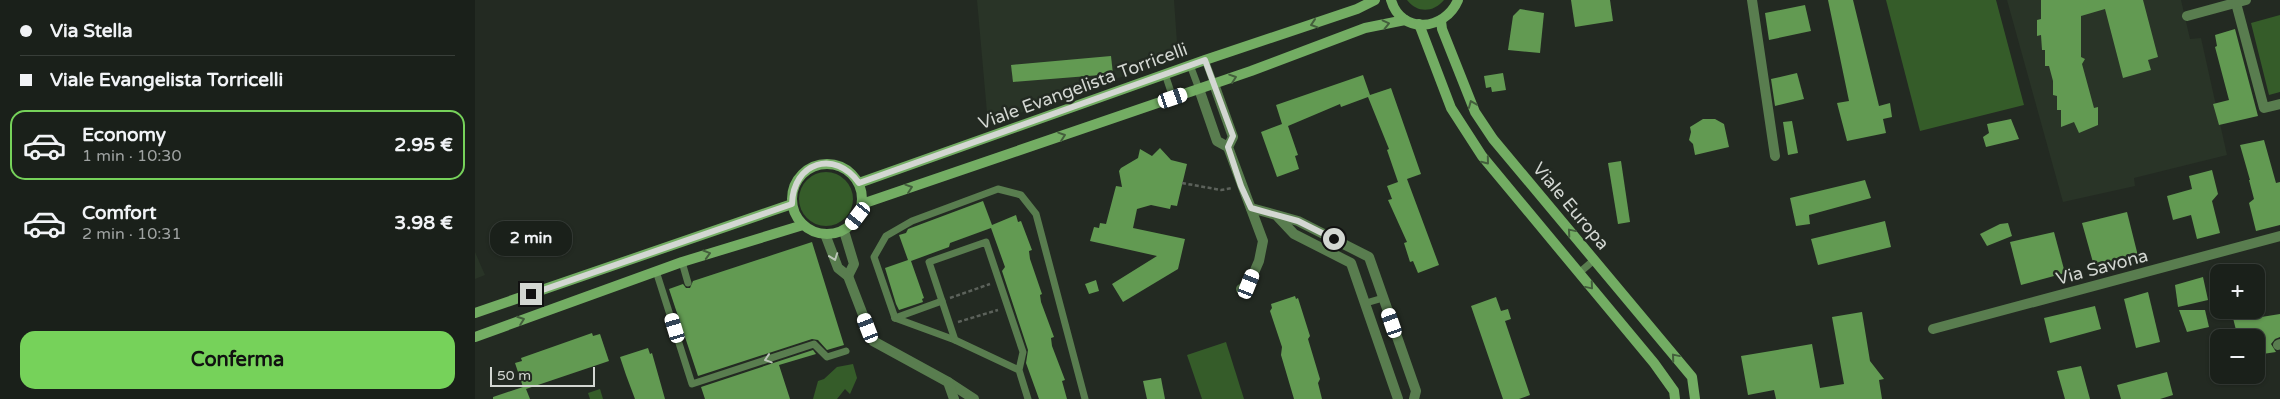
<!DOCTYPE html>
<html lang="it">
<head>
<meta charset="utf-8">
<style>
  :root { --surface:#1a201a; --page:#232823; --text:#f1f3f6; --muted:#9fa3a2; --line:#383e39; --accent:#76d25a }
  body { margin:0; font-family:"Varela Round",sans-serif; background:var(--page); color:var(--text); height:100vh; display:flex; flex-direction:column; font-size:19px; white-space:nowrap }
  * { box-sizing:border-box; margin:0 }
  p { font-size:16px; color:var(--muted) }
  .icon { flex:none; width:28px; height:28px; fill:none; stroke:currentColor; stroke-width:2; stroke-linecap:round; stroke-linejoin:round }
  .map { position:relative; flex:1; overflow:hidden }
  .panel { display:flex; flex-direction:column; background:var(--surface); width:475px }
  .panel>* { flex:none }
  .hud { display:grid; align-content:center; height:110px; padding:0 20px; background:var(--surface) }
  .controls { position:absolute; left:1735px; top:264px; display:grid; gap:10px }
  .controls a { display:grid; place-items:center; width:55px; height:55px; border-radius:10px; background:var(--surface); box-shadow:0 1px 4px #0004,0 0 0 1px var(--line); font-size:25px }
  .scale { position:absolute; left:15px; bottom:12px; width:105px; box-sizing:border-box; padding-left:5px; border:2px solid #d3d7d2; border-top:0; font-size:14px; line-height:18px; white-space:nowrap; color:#d3d7d2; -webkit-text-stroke:4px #232a22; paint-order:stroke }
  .end { position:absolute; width:22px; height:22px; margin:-11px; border:6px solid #d3d7d2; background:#111; box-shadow:0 0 0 2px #111 }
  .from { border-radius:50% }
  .bubble { position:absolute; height:35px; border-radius:15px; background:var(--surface); box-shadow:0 1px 4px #0004,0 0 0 1px var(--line); font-size:16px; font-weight:800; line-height:35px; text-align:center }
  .car { position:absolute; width:15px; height:30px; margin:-15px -8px; border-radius:6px; box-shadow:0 0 4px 1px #0007; background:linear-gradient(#fff 24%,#345 0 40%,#fff 0 76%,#345 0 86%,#fff 0) }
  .hud b { display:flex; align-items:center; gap:18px; height:48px; font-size:19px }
  .hud b+b { border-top:1px solid var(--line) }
  .hud i { width:12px; height:12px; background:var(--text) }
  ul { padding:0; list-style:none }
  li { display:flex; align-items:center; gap:15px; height:70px; margin:0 10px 8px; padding:0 10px; border:2px solid transparent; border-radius:15px }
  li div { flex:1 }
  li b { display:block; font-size:19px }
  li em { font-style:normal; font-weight:800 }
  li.active { border-color:var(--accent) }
  li>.icon { width:45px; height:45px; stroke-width:1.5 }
  .button { display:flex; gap:10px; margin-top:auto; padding:10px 20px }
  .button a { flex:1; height:58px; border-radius:15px; background:var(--accent); color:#111; font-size:20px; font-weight:800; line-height:58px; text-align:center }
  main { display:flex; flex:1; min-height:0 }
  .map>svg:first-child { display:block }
  .built { fill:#293427 }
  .green { fill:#355c29 }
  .building { fill:#629a52 }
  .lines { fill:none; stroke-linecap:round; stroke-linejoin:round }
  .path { stroke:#5c625b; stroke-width:2.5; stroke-dasharray:4 2.5; stroke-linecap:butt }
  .lane { stroke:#597d4f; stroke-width:7 }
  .street { stroke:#597d4f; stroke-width:10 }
  .secondary { stroke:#73ad63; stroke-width:10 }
  .oneway { stroke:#435e3c }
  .oneway2 { stroke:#bbc5b8 }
  .route { stroke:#d3d7d2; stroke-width:6 }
  .labels { text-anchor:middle; stroke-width:5; stroke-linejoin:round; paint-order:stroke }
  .street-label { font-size:18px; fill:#d3d7d2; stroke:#232a22 }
</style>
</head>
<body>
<main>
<section class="panel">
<div class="hud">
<b><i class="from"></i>Via Stella</b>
<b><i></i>Viale Evangelista Torricelli</b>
</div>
<ul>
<li class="active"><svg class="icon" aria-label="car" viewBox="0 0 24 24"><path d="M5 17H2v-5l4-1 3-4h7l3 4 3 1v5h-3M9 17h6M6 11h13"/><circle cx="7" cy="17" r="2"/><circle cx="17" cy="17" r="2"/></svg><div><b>Economy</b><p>1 min · 10:30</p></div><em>2.95 €</em></li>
<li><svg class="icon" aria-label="car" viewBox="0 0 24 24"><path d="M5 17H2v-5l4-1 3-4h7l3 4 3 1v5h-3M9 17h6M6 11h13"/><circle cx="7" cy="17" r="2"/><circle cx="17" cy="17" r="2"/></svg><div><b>Comfort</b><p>2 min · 10:31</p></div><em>3.98 €</em></li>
</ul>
<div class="button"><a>Conferma</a></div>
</section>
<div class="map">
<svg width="1805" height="399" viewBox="0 0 1805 399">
  <rect width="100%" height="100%" fill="#232a22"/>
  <g class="built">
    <polygon points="502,0 699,0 703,57 513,124"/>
    <polygon points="1532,0 1706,0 1715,39 1726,38 1752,155 1659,178 1660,186 1588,202"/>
    <polygon points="0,252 10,275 0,279"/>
  </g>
  <g class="green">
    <path d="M932 0H969C958 13 942 13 932 0Z"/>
    <polygon points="1411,0 1521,0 1549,105 1445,131"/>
    <polygon points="1805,15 1805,92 1794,95 1776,23"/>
    <circle cx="351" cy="199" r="27"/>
    <polygon points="751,342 769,399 727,399 712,355"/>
    <polygon points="378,364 382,378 375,394 370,389 362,399 338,399 343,381 349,379 362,367"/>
    <polygon points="125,389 128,399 115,399 113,393"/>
  </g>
  <g class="building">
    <polygon points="1096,0 1135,0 1138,21 1100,27"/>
    <polygon points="1353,0 1378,0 1404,106 1415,103 1417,117 1408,119 1411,133 1372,141 1362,103 1374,101"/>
    <polygon points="1566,0 1668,0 1683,57 1673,60 1676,70 1648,78 1630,9 1606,16 1606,57 1610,59 1607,64 1619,108 1623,107 1623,125 1604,133 1599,122 1586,127 1586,110 1582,110 1582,96 1578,95 1578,81 1574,66 1570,66 1570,50 1567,50 1566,35 1562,36 1562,20 1566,19"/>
    <polygon points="1330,5 1336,31 1294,40 1290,13"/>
    <polygon points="1045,9 1069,13 1065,53 1033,50 1038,16"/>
    <polygon points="1760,29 1783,116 1744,125 1738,104 1754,100 1740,47 1742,46 1740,35"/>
    <polygon points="636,56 638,74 538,82 536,65"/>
    <polygon points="1028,73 1031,90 1017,92 1016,87 1011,88 1009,76"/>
    <polygon points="1322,73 1329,99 1300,106 1296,79"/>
    <polygon points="888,75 895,95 916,88 946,174 932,179 964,265 943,273 938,261 935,262 929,243 932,242 913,200 917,199 912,186 923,182 912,150 914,149 893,97 866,107 865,104 813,126 823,155 820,156 824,169 802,177 786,132 807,124 801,105"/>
    <polygon points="1228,119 1240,119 1249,124 1254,147 1220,155 1218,144 1214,140 1216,132 1215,127"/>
    <polygon points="1536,119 1544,139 1511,147 1508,137 1514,133 1512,124"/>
    <polygon points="1317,121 1323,153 1313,155 1308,122"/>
    <polygon points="1789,140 1801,183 1805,182 1805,225 1781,231 1774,203 1779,199 1774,180 1775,180 1765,145"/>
    <polygon points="685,148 696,160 712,164 702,206 696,205 695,209 676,205 662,209 658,228 710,239 703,269 648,302 637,284 682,256 615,241 619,227 624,228 625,223 631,224 641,186 647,187 644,171 646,168 663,158 665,149 677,156"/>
    <polygon points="1146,161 1155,222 1143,224 1133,163"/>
    <polygon points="1737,170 1743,194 1737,201 1745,233 1722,239 1716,215 1698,220 1692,196 1717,189 1714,176"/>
    <polygon points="1390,180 1396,198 1334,215 1335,224 1321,226 1315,198"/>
    <polygon points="508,201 517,225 541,215 543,222 546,221 557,250 554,251 555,259 567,294 565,295 566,302 579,337 576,338 577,346 590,380 587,381 592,399 564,399 551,363 553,350 527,271 530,267 516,228 475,243 474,247 436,261 449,298 447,299 448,302 424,310 421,304 410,268 433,260 424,235 431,233 433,229"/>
    <polygon points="1652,212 1663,256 1619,266 1607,223"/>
    <polygon points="1410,221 1416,247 1343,265 1336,239"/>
    <polygon points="1533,223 1537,236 1512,246 1505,234 1525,224"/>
    <polygon points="1579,232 1590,273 1546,285 1535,242"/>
    <polygon points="337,242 369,345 352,350 343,340 337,339 223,376 194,289 208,284 211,288 215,288 218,281"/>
    <polygon points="1728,277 1733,300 1703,307 1700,285"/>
    <polygon points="621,280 624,291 614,294 610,284"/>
    <polygon points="1673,292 1685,342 1661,348 1649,299"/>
    <polygon points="820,296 821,299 823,298 835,336 833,339 845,379 843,383 847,399 819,399 806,355 807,347 795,311 797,308 796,304"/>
    <polygon points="1021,297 1026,311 1033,309 1036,319 1030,321 1055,395 1044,399 1028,399 996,306"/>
    <polygon points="1620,306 1626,329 1575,343 1569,318"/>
    <polygon points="1704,310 1730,310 1734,327 1712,332"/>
    <polygon points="1756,310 1778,310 1780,318 1805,314 1805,337 1800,339 1796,344 1801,352 1781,355 1781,338 1763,338"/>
    <polygon points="1387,312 1395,361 1409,379 1404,380 1407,399 1301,399 1299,390 1273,395 1266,356 1337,344 1345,388 1369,384 1357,317"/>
    <polygon points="117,333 118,336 125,334 134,361 51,389 55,399 18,399 18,397 48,387 40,363 47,361 46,358"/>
    <polygon points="173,348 175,354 177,353 190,399 160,399 151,375 145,357"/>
    <polygon points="338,350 341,354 304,365 315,399 230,399 226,387"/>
    <polygon points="1606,366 1615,399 1590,399 1582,371"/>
    <polygon points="1692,372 1698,395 1685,399 1646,399 1642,385"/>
    <polygon points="686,378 690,399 672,399 668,381"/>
  </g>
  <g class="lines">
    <g class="path">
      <polyline points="707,183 746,190 757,188"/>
      <polyline points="475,298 515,284"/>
      <polyline points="483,322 523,310"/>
    </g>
    <g class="lane">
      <polyline points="730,60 739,84"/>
      <polyline points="715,65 724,89"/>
      <polyline points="690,74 698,98"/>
      <polyline points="207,262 213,283"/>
      <polyline points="181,271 217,384 339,344 352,357 371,351"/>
      <polyline points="1104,273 1119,260"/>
      <polyline points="891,303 908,298"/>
      <polyline points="420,318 399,257 411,236 437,221 523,189 546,195 561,214 610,399"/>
      <polyline points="420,318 480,340"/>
      <polyline points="420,318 467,301"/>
      <polyline points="544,370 480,340 454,262 511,242 548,352 544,370 553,399"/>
    </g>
    <g class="street">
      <polyline points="1277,0 1300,156"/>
      <polyline points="1761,3 1789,108 1805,104"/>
      <polyline points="1712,16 1771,0"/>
      <polyline points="739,84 758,137 753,147 788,241 784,261 774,284 766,289"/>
      <polyline points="724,89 742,141 753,147"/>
      <polyline points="776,208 823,221 894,257 941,391 939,399"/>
      <polyline points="803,217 819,234 876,263 923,399"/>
      <polyline points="369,231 379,264 373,276"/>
      <polyline points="350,234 363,268 373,276 398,341 473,382 499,399"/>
      <polyline points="1458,329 1805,236"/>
      <polyline points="1803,345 1805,344"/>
      <polyline points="473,382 479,399"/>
    </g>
    <g class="secondary">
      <path d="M916 0C926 35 970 31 983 0"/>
      <polyline points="966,21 967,29 1000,112 1018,139 1217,377 1220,399"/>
      <polyline points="944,24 976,108 1007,156 1179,363 1199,391 1200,399"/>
      <circle cx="352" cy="199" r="35"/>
      <polyline points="384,183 730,60 882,9 900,0"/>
      <polyline points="387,204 776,71 890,28 930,20"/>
      <polyline points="0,313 317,204"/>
      <polyline points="0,337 207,262 328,225"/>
    </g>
  </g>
  <defs><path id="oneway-chevron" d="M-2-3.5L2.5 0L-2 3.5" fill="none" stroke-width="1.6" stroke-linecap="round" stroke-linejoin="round" transform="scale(1.25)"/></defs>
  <g class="oneway">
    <use href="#oneway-chevron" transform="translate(839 24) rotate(162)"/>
    <use href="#oneway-chevron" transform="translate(911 24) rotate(-13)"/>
    <use href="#oneway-chevron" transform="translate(758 78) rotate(-19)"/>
    <use href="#oneway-chevron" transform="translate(997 104) rotate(-112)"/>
    <use href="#oneway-chevron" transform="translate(587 136) rotate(-19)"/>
    <use href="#oneway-chevron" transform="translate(1011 161) rotate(51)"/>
    <use href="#oneway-chevron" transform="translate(434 188) rotate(-19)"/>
    <use href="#oneway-chevron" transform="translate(1096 232) rotate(-130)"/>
    <use href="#oneway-chevron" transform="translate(232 254) rotate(-17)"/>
    <use href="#oneway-chevron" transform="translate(1115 286) rotate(50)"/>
    <use href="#oneway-chevron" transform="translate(46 320) rotate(-20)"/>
    <use href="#oneway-chevron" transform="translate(1200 357) rotate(-130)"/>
  </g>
  <g class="oneway2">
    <use href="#oneway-chevron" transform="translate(359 257) rotate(70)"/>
    <use href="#oneway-chevron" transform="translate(293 359) rotate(162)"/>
  </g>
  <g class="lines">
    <path class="route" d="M56 294 317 204C318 162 360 149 384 183L730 60 758 136 753 147 766 186 776 208 823 221 859 239"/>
  </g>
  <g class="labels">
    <g class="street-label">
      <text transform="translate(608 86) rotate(-20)" y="6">Viale Evangelista Torricelli</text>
      <text transform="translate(1096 206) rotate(50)" y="6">Viale Europa</text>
      <text transform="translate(1627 267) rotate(-15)" y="6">Via Savona</text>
    </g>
  </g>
</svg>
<div class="controls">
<a>+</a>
<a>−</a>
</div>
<div class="scale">50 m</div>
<i class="end from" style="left:859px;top:239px"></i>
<i class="end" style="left:56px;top:294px"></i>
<div class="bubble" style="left:15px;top:221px;width:82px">2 min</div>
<i class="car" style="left:698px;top:98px;rotate:71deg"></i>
<i class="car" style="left:383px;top:216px;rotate:217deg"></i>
<i class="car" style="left:774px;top:284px;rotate:22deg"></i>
<i class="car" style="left:917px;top:323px;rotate:341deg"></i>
<i class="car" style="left:200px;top:328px;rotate:343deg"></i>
<i class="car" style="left:393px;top:328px;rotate:339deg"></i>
</div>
</main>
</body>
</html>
